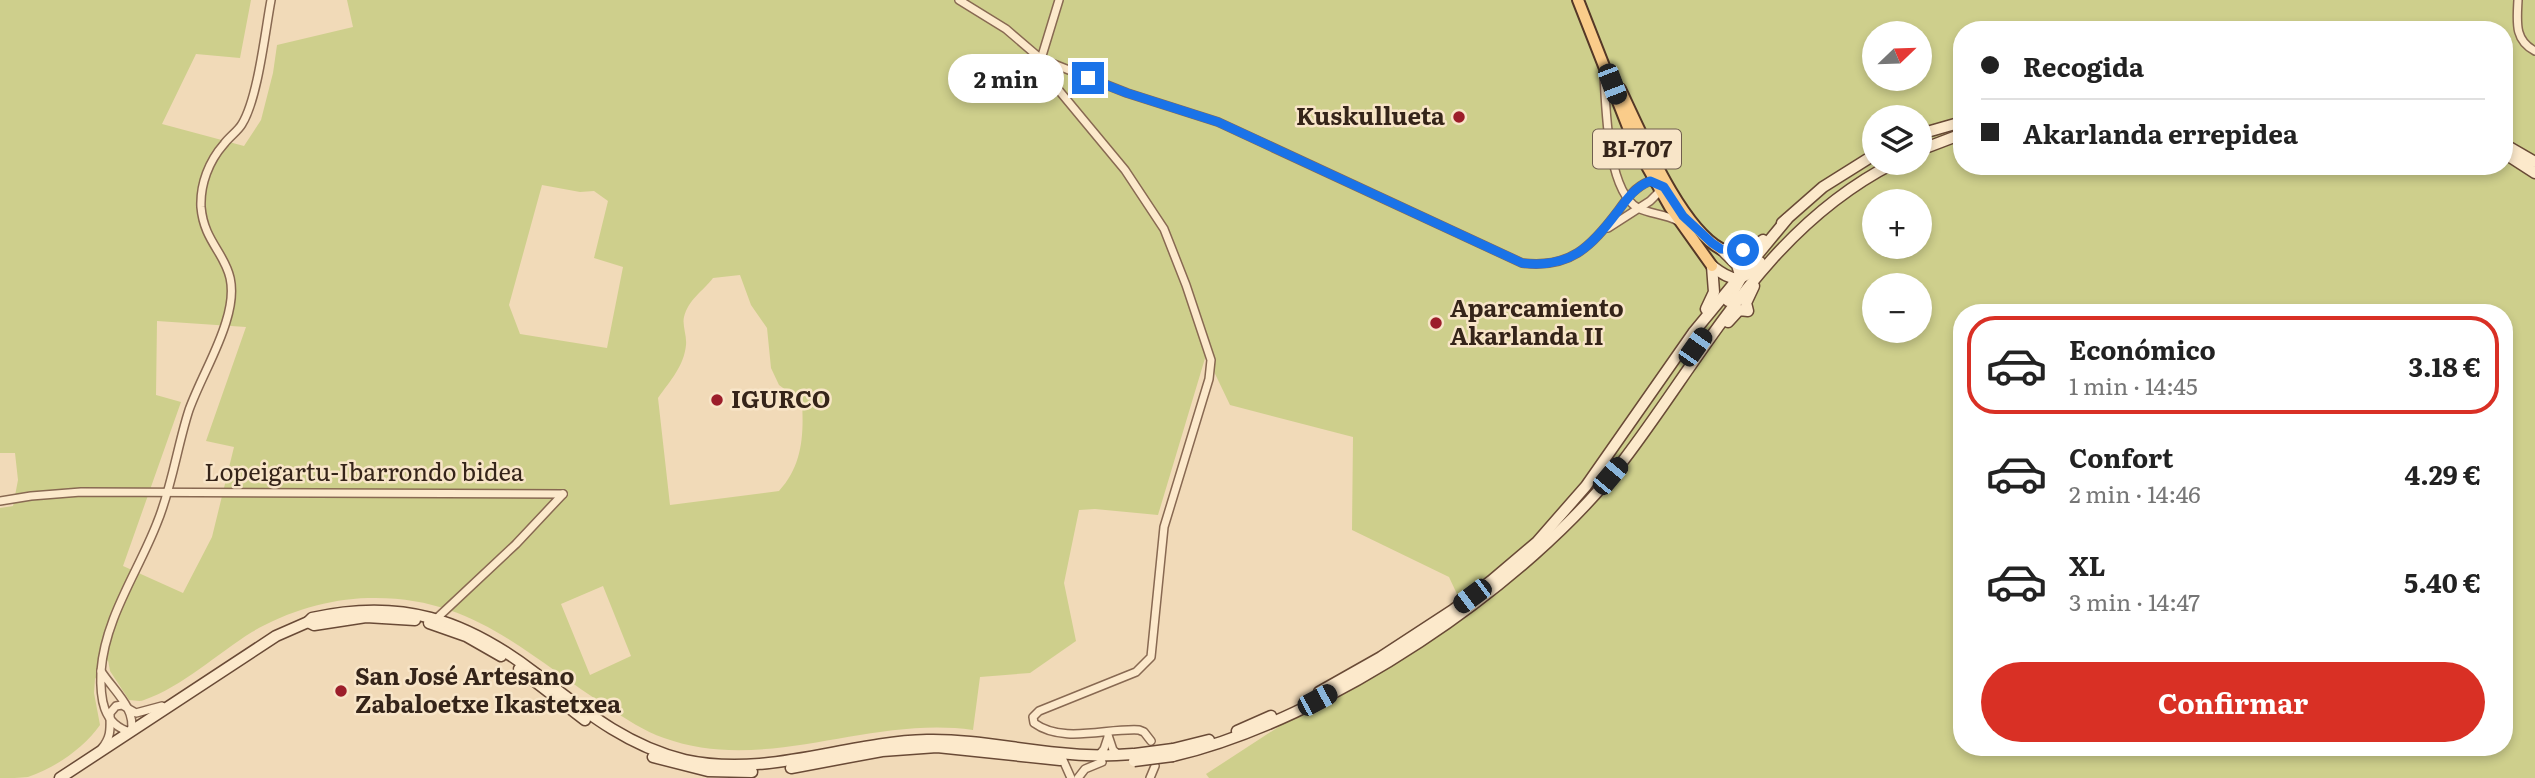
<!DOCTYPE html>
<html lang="es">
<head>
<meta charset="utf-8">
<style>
  :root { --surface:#fff; --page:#f2f2f2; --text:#222; --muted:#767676; --line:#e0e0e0; --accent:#d93025 }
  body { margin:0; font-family:Literata,serif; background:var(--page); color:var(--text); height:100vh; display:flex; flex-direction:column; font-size:26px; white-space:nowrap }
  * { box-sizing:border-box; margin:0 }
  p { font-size:23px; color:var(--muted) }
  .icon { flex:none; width:38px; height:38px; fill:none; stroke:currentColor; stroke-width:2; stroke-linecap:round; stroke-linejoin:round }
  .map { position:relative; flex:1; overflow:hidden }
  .panel { position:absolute; left:1953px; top:304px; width:560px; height:452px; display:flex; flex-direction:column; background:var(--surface); border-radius:28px; box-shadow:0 4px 10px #0003 }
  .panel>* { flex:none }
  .banner { position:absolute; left:1953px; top:21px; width:560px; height:154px; border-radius:28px; box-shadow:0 4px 10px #0003; display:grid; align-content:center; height:154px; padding:0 28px; background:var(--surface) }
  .needle { width:46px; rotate:67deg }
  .controls { position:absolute; left:1862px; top:21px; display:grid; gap:14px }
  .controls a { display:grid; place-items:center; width:70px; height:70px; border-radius:50%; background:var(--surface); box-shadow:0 4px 10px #0003; font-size:35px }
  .end { position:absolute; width:32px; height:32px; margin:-16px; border:9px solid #1a73e8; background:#fff; box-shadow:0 0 0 4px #fff }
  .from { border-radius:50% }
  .bubble { position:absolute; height:49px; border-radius:24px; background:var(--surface); box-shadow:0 4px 10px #0003; font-size:23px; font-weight:700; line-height:49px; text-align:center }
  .car { position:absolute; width:21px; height:42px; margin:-21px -10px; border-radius:9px; box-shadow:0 0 5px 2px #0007; background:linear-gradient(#222 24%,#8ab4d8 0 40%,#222 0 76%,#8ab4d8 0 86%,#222 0) }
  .banner b { display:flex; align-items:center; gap:24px; height:66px; font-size:26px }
  .banner b+b { border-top:2px solid var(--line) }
  .banner i { width:18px; height:18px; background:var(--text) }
  ul { padding:12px 0 0; list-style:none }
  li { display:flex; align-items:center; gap:21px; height:98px; margin:0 14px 10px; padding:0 14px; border:4px solid transparent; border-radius:28px }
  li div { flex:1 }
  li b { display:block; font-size:26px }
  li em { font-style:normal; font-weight:700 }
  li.selected { border-color:var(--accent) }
  li>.icon { width:63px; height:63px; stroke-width:1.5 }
  .cta { display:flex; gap:14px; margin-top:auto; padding:14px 28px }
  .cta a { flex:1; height:80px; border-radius:42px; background:var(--accent); color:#fff; font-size:28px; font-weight:700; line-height:80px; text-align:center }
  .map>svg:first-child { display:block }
  .green { fill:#cecf8c; fill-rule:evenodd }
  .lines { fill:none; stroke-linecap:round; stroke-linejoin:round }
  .street-casing { stroke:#886952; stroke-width:10 }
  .secondary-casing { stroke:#694a36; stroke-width:13 }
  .primary-casing { stroke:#553827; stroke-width:14 }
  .street { stroke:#fce9cb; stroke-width:7 }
  .secondary { stroke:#fce9cb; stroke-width:10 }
  .primary { stroke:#facc8a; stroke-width:10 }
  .secondary-bridge-casing { stroke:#694a36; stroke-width:13; stroke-linecap:butt }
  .secondary-bridge { stroke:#fce9cb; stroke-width:10 }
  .route { stroke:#1a73e8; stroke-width:9 }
  .poi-dot { fill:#9c1d2a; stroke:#f8e5c8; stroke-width:2.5 }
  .labels { text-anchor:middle; stroke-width:5; stroke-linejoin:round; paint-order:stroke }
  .shield { fill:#f8e5c8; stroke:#705e4e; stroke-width:2 }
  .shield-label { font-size:23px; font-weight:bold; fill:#352419 }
  .poi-label { font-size:24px; font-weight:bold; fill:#352419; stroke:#f8e5c8; text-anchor:start }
  .street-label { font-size:24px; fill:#352419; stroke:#f8e5c8 }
</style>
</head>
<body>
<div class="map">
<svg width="2535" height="778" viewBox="0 0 2535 778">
  <rect width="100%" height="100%" fill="#f1dab8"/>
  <path class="green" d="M0 0H251L240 58 196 54 162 124 244 146 261 120 273 73 277 45 353 27 347 0H2535V778H1209L1206 774 1463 607 1449 577 1352 530 1353 437 1230 405 1206 355 1158 515 1095 509 1079 510 1064 583 1076 641 1030 673 980 677 973 730C868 715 766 775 664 738 644 731 626 719 608 707 526 655 473 595 368 598 328 599 286 612 252 632 218 653 182 687 144 700 140 702 134 700 129 700L110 671 108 660 95 679 94 693 100 725C84 748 55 768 28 777 20 778 9 778 0 778V508L13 506 18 480 15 453H0ZM1962 30H2504V166H1962ZM1874 33H1920V79H1874ZM1874 117H1920V163H1874ZM542 185 580 192 594 191 608 201 594 258 623 267 607 348 520 334 509 305ZM1874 201H1920V247H1874ZM740 275 751 305 767 328 771 368 779 385 802 402C804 436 802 466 779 491L670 505 658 398C670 381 684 366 686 345 687 336 682 325 684 317 688 300 703 291 713 278ZM1874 285H1920V331H1874ZM1962 313H2504V747H1962ZM157 321 246 327 206 441 234 447 212 537 183 593 123 566 181 402 156 395ZM603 586 631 656 590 675 561 604Z"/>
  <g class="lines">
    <g class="street-casing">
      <g id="street">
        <path d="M959 0 1006 29 1041 59 1047 76 1125 170 1164 229 1186 285 1211 360 1209 379 1164 527 1151 657 1136 672 1039 711 1033 717 1034 723C1063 744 1106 728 1139 730L1144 732 1151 741"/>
        <path d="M1059 0 1041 59 1127 93 1218 122 1522 263C1570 269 1591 247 1618 211 1627 198 1635 187 1650 181L1658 185"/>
        <path d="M2518 0C2517 22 2514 40 2535 51"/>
        <path d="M1604 75C1606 107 1607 191 1638 208 1650 214 1665 214 1678 221"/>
        <polyline points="1608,228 1650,201 1658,193 1659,186"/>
        <polyline points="0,501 31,496 81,492 563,494"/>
        <polyline points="436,619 516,544 563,494"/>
        <path d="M101 671C105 618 138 572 157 523 172 487 177 447 189 410 200 380 217 352 226 322 246 259 205 255 201 207 200 184 209 161 224 144 229 137 238 131 242 124 258 98 265 32 271 0"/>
        <path d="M101 671C113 690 137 709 131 732 102 725 100 697 101 671Z"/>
        <polyline points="1107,732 1113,750 1119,755"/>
        <path d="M102 748C112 736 110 727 110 713L116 706 122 705 136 713 162 706"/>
        <polyline points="1098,756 1104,749 1108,737"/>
        <polyline points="1063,760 1071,778"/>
        <polyline points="1078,778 1085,769 1102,762"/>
        <polyline points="1150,778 1155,766"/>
      </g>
    </g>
    <g class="secondary-casing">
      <g id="secondary">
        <polyline points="1920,134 1962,122"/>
        <polyline points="2504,144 2535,162"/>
        <polyline points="1920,150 1962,134"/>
        <polyline points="2504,153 2535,173"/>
        <polyline points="1782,223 1823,187 1874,155"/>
        <path d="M1721 249C1738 252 1749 250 1763 240"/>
        <polyline points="1721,249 1737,265 1741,278 1728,301"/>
        <path d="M1712 266C1734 283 1741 283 1760 262"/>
        <polyline points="1706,309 1714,292 1712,266"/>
        <polyline points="1728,322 1739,310 1748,311 1746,303 1754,286"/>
        <polyline points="308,622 314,625 366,617 415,620"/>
        <polyline points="429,623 466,636 501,656"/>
        <polyline points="519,669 585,720"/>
        <polyline points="1319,692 1381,657 1453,610 1491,581 1537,542 1586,486 1693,333 1787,219"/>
        <polyline points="1237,731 1271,716"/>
        <polyline points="1173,749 1209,740"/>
        <path d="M1173 756C1327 720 1527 586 1623 461 1706 352 1766 228 1894 163"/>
        <polyline points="653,757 708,771 752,772"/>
        <polyline points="791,768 882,751 937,747 1060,760"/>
        <path d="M60 778 276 636 308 622 312 618C400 598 465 619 535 673 582 709 626 746 685 760 768 778 845 742 927 740 972 739 1015 749 1059 753 1084 756 1109 756 1133 754"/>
      </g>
    </g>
    <g class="primary-casing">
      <g id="primary">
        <polyline points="1578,0 1635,145 1670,207 1712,266"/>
        <path d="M1620 89C1641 132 1679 226 1721 249"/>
      </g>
    </g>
    <use href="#street" class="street"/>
    <use href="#secondary" class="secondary"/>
    <use href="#primary" class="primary"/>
    <g class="secondary-bridge-casing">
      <g id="secondary-bridge">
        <polyline points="1135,754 1173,749"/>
        <polyline points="1134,761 1173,756"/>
      </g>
    </g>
    <use href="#secondary-bridge" class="secondary-bridge"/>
  </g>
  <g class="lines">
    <path class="route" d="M1088 78 1127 93 1218 122 1522 263C1570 269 1591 247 1618 211 1627 199 1635 187 1650 181L1664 187 1683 216 1712 243 1721 249 1743 250"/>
  </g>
  <g class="poi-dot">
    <circle cx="1459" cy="117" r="7"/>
    <circle cx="1436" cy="323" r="7"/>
    <circle cx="717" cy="400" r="7"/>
    <circle cx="341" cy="691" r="7"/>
  </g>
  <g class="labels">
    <rect class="shield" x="1593" y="129.5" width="88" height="39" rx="5"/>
    <g class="shield-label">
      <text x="1637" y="157">BI-707</text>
    </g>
    <g class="poi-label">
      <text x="1445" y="125" text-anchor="end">Kuskullueta</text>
      <text x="1450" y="317">Aparcamiento<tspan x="1450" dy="28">Akarlanda II</tspan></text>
      <text x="731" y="408">IGURCO</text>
      <text x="355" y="685">San José Artesano<tspan x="355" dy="28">Zabaloetxe Ikastetxea</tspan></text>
    </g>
    <g class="street-label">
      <text x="364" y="481">Lopeigartu-Ibarrondo bidea</text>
    </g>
  </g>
</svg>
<div class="controls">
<a><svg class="needle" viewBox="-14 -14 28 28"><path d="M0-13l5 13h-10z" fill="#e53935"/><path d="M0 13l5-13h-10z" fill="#767676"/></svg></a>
<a><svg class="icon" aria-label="layers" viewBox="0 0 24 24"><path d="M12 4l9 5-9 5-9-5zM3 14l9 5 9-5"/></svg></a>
<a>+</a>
<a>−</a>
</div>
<i class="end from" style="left:1743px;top:250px"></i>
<i class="end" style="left:1088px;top:78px"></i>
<div class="bubble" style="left:948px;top:54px;width:116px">2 min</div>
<i class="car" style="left:1612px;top:84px;rotate:159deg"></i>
<i class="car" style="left:1695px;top:347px;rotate:35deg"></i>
<i class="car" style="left:1610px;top:476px;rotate:40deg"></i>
<i class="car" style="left:1472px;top:596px;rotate:233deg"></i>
<i class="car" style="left:1317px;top:700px;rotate:62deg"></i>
<div class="banner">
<b><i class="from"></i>Recogida</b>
<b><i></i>Akarlanda errepidea</b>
</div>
<section class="panel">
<ul>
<li class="selected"><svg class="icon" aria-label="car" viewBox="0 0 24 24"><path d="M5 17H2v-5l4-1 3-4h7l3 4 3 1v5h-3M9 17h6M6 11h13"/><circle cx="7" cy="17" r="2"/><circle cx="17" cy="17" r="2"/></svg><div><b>Económico</b><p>1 min · 14:45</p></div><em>3.18 €</em></li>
<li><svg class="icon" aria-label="car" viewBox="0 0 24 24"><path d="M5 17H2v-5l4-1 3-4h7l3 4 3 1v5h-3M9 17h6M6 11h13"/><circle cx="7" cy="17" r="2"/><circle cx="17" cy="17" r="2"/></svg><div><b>Confort</b><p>2 min · 14:46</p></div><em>4.29 €</em></li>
<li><svg class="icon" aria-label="car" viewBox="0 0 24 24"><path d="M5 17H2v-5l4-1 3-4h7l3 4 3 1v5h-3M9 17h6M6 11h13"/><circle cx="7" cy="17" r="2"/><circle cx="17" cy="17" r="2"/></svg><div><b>XL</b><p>3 min · 14:47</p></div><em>5.40 €</em></li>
</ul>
<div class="cta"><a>Confirmar</a></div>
</section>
</div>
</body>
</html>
